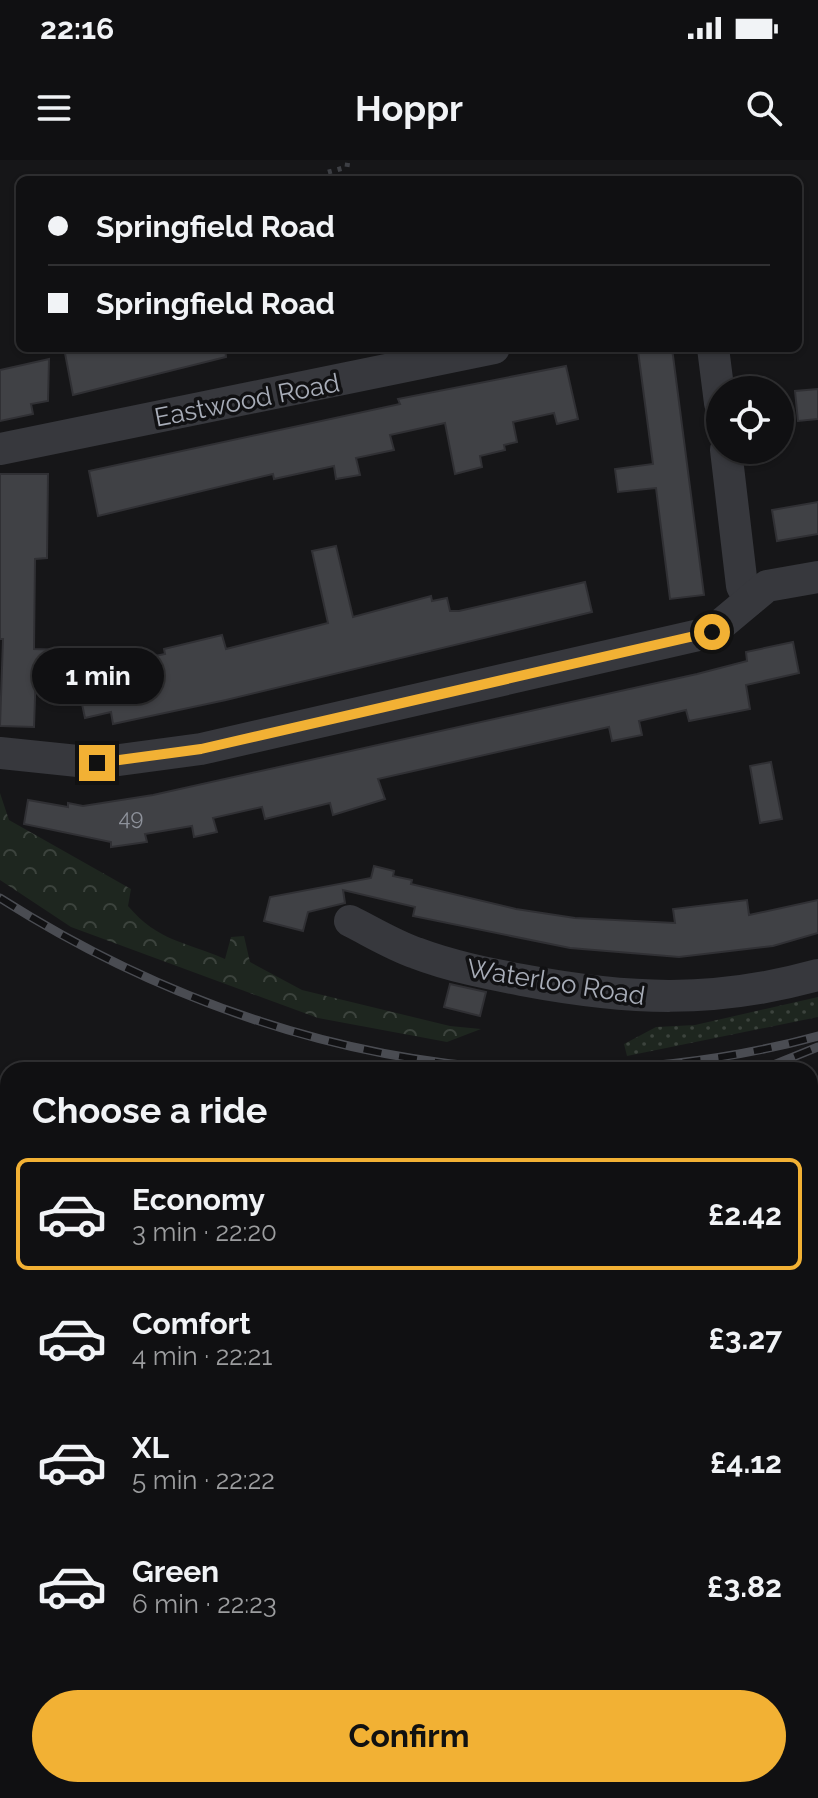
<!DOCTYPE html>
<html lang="en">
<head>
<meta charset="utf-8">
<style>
  :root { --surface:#101012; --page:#1e1e20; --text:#f1f3f6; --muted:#9c9d9f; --line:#303032; --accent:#f2b134 }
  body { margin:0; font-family:Raleway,sans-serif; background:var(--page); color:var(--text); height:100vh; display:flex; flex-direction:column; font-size:30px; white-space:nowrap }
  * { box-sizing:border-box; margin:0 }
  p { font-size:26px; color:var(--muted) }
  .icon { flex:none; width:44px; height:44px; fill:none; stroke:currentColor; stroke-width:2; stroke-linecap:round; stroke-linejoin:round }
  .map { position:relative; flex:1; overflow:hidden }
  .details { position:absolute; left:0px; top:902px; width:818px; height:736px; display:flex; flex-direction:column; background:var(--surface); border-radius:24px 24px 0 0; box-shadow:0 2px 6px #0004,0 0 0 2px var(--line) }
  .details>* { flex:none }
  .banner { position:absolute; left:16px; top:16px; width:786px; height:176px; border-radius:12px; box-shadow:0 2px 6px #0004,0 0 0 2px var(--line); display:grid; align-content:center; height:176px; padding:0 32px; background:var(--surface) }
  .tools { position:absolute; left:706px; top:216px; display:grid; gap:16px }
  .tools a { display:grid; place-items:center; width:88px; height:88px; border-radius:50%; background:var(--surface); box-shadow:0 2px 6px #0004,0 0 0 2px var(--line); font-size:40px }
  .end { position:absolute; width:36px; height:36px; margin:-18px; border:10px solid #f2b134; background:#111; box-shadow:0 0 0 4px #111 }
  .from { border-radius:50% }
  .bubble { position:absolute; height:56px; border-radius:28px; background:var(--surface); box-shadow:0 2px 6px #0004,0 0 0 2px var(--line); font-size:26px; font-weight:700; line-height:56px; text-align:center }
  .banner b { display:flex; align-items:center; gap:28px; height:76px; font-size:30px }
  .banner b+b { border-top:2px solid var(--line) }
  .banner i { width:20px; height:20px; background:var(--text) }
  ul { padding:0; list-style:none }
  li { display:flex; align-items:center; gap:24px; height:112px; margin:0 16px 12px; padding:0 16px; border:4px solid transparent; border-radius:12px }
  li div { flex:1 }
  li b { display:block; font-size:30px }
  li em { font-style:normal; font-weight:700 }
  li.active { border-color:var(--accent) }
  li>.icon { width:72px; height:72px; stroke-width:1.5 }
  h2 { padding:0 32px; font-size:36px; line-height:96px }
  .primary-button { display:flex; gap:16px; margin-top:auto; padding:16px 32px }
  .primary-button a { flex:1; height:92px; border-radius:48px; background:var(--accent); color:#111; font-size:32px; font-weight:700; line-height:92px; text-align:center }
  .status { display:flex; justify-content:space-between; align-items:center; height:56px; padding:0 40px; background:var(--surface); direction:ltr }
  .status svg { height:22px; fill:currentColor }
  header { display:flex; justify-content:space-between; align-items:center; height:104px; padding:0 32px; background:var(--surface); font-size:36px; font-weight:700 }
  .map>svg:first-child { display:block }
  .grass { fill:url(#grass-dots) }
  .forest { fill:url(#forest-crowns) }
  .building { fill:#404145; stroke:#303034; stroke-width:2 }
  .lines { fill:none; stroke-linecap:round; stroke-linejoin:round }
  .path { stroke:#3d3f44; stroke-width:5; stroke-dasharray:4 6; stroke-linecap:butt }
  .lane { stroke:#37383d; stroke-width:16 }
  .street { stroke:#37383d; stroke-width:32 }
  .rail-casing { stroke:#4a4c52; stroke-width:9 }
  .rail { stroke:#111113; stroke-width:6; stroke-dasharray:18; stroke-linecap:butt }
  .route { stroke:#f2b134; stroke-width:10 }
  .labels { text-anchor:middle; stroke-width:7; stroke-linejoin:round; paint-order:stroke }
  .number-label { font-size:22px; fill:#8e929b }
  .street-label { font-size:26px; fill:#a8adb8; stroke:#111113 }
</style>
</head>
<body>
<div class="status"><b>22:16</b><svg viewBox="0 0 49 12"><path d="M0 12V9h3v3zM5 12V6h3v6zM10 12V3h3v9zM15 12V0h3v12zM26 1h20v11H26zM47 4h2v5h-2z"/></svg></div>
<header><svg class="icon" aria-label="menu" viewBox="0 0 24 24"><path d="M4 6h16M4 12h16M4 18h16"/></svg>Hoppr<svg class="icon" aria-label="search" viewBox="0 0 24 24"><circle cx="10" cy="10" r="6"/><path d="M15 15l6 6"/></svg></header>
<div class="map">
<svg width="818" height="1638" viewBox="0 0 818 1638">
  <defs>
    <pattern id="grass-dots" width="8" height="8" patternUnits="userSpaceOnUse" patternTransform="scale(2)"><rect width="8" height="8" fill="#1e261f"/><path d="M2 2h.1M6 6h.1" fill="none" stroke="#3c433d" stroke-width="1.8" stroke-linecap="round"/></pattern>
    <pattern id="forest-crowns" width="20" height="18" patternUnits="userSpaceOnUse" patternTransform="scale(2)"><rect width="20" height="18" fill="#1e261f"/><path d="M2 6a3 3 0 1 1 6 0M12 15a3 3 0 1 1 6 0" fill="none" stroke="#3c433d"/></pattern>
  </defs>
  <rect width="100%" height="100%" fill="#161618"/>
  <polygon class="grass" points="818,837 818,857 627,896 624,884 656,867 695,865"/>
  <path class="forest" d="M0 633 9 660 131 729 128 746C159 782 184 781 225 799L231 777 244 776 250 802 302 830 450 866 481 869 447 882 318 858 71 767 0 720Z"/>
  <g class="building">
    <polygon points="64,188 225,188 226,197 73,235"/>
    <polygon points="658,188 672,188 704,435 670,439 656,328 618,332 615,309 653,304 638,191"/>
    <polygon points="49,199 48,241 31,244 33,254 0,261 0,210"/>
    <polygon points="566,206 578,259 557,264 554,253 513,262 517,282 504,285 505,290 480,296 482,307 455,314 445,263 390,275 394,290 356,298 360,315 336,319 334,306 274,319 273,314 98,356 89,311 400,244 398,239"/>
    <polygon points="818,229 818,259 798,261 795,231"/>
    <polygon points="0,314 48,314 47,398 35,399 34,489 97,491 101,531 160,519 155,496 165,494 164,489 222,475 226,489 328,463 312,391 336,386 353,457 431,436 432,441 447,438 450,451 459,451 585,422 592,452 226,540 113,564 111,552 85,558 75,511 36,508 34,567 0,566 3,479 0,479"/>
    <polygon points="818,342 818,374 777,381 772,350"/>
    <polygon points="793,482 799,513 746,525 750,549 689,561 686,550 639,561 642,575 612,581 609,567 378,619 385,639 333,655 330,643 265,659 262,647 213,658 217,672 194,677 192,666 145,674 147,682 111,687 111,682 24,664 28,640 68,647 68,643 83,646 153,635 697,514 747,501 746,492"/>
    <polygon points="771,602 782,659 760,663 750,606"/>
    <polygon points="374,706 394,711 393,716 412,720 411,724 516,749 575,758 675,763 673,749 747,740 749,755 818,740 818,773 773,786 679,797 570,788 413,756 415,747 343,730 345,743 308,752 303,771 264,761 270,737 371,718"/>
    <polygon points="450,824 486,832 480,856 444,847"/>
  </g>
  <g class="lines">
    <polyline class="path" points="325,20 325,13 347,7 348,0"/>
    <g class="lane">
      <polyline points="0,947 8,946"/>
      <polyline points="0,972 8,972"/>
      <polyline points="0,1597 8,1597"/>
      <polyline points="133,1638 137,1630"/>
    </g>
    <g class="street">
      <polyline points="713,188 720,243"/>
      <polyline points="0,289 494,188"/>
      <polyline points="726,290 742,426 750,440"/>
      <polyline points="0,593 97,603 201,589 712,472 767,426 818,417"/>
      <path d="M350 761C372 772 393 785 416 793 450 806 486 813 522 820 628 840 713 844 818 815"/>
      <polyline points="810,963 818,960"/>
      <polyline points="0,1487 8,1486"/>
      <polyline points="614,1638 629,1633 633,1638"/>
    </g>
    <g class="rail-casing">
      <g id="rail">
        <path d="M0 738C159 839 343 904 532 910"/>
        <path d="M575 910C658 908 738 898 818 876"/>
        <polyline points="761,910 818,887"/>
        <polyline points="0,1178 8,1176"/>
      </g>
    </g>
    <use href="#rail" class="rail"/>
  </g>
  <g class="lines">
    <polyline class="route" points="97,603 201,589 712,472"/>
  </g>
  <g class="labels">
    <g class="number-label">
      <text x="131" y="665">49</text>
    </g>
    <g class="street-label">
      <text transform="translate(247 240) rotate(-11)" y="9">Eastwood Road</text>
      <text transform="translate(556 822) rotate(9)" y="9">Waterloo Road</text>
    </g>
  </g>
</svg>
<div class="tools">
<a><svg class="icon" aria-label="locate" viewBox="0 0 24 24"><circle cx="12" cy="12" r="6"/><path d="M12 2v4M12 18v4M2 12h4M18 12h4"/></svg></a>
</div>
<i class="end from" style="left:712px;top:472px"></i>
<i class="end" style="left:97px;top:603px"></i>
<div class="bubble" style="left:32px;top:488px;width:132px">1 min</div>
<div class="banner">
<b><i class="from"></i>Springfield Road</b>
<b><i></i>Springfield Road</b>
</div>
<section class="details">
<h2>Choose a ride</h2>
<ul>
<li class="active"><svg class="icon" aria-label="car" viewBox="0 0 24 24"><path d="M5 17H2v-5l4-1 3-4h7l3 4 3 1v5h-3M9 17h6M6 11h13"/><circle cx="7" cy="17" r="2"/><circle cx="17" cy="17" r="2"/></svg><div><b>Economy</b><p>3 min · 22:20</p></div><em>£2.42</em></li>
<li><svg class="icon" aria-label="car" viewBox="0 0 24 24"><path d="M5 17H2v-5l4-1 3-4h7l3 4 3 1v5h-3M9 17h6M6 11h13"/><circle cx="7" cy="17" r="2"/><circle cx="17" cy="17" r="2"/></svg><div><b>Comfort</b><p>4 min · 22:21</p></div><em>£3.27</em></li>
<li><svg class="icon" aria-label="car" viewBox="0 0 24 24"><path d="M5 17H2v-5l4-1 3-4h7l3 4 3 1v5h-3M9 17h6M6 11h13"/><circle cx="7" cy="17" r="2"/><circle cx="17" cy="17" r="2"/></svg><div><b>XL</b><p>5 min · 22:22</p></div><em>£4.12</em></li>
<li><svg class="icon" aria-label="car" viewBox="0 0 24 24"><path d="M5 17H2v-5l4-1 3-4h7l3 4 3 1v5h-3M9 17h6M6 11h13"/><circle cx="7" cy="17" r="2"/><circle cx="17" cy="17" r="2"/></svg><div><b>Green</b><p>6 min · 22:23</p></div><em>£3.82</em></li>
</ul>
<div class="primary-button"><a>Confirm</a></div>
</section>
</div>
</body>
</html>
